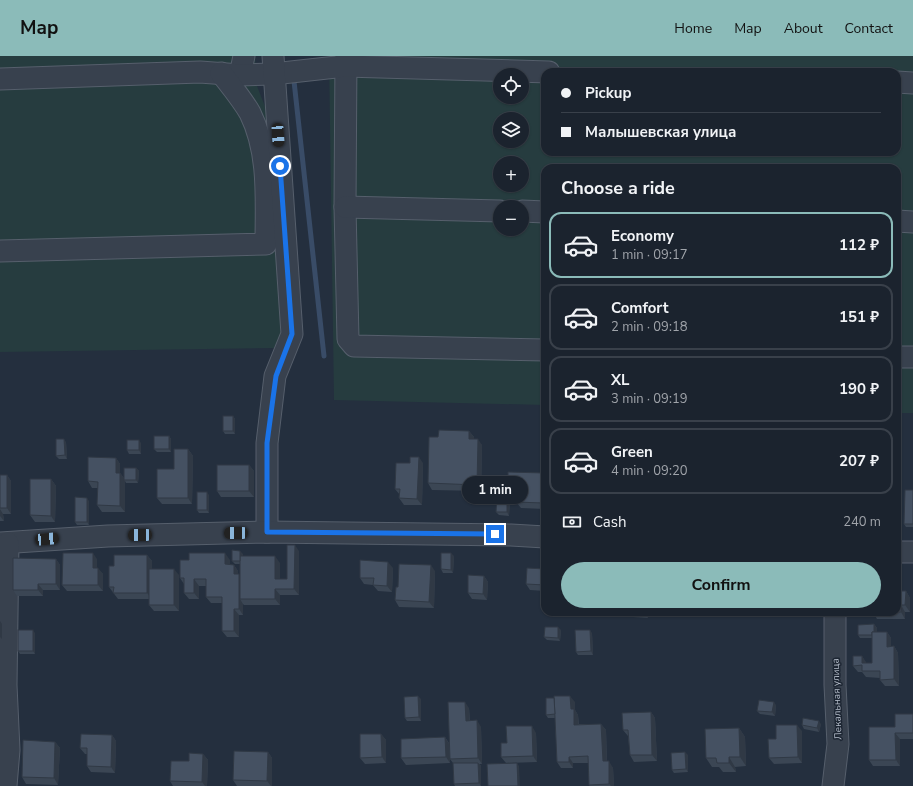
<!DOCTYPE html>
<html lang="en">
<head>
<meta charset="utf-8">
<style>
  :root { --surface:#1b232e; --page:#242b36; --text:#f1f3f6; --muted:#a0a4aa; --line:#39404a; --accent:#8bbbb9 }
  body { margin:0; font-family:"Nunito Sans",sans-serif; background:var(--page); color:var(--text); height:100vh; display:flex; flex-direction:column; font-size:15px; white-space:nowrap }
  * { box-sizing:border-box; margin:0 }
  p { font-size:13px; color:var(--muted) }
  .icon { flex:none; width:22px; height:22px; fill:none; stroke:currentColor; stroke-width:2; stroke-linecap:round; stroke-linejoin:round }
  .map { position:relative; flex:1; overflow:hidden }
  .details { position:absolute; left:541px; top:108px; width:360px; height:452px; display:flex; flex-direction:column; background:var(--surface); border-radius:12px; box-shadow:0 1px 3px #0004,0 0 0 1px var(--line) }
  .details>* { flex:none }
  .top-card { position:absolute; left:541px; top:12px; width:360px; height:88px; border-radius:12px; box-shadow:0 1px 3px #0004,0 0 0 1px var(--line); display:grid; align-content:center; height:88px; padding:0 20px; background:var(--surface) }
  .tools { position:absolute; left:493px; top:12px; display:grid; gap:8px }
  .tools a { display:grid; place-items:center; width:36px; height:36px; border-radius:50%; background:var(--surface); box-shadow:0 1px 3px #0004,0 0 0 1px var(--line); font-size:20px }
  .end { position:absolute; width:18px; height:18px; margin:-9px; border:5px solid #1a73e8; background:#fff; box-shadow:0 0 0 2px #fff }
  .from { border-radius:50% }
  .bubble { position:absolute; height:28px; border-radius:14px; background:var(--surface); box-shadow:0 1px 3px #0004,0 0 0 1px var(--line); font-size:13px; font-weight:700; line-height:28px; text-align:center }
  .car { position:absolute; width:12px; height:24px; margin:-12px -6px; border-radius:5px; box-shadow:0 0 3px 1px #0007; background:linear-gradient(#222 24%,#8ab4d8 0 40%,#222 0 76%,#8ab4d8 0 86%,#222 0) }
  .top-card b { display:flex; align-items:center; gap:14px; height:38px; font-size:15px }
  .top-card b+b { border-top:1px solid var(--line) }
  .top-card i { width:10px; height:10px; background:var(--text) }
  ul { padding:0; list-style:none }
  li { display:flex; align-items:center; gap:12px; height:66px; margin:0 8px 6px; padding:0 12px; border:2px solid var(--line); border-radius:12px }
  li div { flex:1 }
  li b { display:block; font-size:15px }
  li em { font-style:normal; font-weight:700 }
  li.selected { border-color:var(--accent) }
  li>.icon { width:36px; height:36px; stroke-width:1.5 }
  h2 { padding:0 20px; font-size:18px; line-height:48px }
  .pay { display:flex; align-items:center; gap:10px; height:44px; padding:0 20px; font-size:15px }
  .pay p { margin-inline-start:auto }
  .cta { display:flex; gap:8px; margin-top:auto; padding:8px 20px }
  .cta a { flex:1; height:46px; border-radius:24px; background:var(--accent); color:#111; font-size:16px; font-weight:700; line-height:46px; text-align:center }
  header { display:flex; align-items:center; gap:24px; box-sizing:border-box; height:56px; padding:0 20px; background:var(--accent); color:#111 }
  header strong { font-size:19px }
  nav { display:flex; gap:22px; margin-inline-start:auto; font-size:14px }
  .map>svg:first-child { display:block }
  .green { fill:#263c3f; fill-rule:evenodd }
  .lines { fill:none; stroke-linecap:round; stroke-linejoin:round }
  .stream { stroke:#394c67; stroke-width:5 }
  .minor-casing { stroke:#565f6c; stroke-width:23 }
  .minor { stroke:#38414e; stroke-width:21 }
  .wall { fill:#3b4654 }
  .shaded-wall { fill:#303945 }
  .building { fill:#455162; stroke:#303945 }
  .route { stroke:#1a73e8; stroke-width:5 }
  .labels { text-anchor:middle; stroke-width:3; stroke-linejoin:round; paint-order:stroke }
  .street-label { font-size:10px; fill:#b4bcc9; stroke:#1d2633 }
</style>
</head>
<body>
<header>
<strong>Map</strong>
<nav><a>Home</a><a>Map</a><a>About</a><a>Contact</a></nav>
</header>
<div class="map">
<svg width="913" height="730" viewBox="0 0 913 730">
  <rect width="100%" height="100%" fill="#242f3e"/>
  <g class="green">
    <polygon points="0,0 255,0 257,30 271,66 281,278 274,292 0,296"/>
    <path d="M329 0H913V357H897V112H545V349L334 344ZM545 16H897V96H545ZM500 19H522V41H500ZM500 63H522V85H500ZM500 107H522V129H500ZM500 151H522V173H500Z"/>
  </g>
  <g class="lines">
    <polyline class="stream" points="294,25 324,300"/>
    <g class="minor-casing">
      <g id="minor">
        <polyline points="346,0 345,151 348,283 354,290 545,294"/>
        <polyline points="240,19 244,0"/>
        <polyline points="0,23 200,16 240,19 273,18 345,10 549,16"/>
        <polyline points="897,26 913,27"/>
        <polyline points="345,151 500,155"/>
        <polyline points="522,155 545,156"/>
        <polyline points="897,165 913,166"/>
        <path d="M0 195 266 188C266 145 270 97 250 57 242 43 231 30 221 17"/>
        <polyline points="897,301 913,301"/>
        <polyline points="267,476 267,387 275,320 292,278 273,0"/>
        <polyline points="0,487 108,480 267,476 511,479 545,481"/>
        <polyline points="897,496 913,496"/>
        <polyline points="6,730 9,694 6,629 8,487"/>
        <polyline points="833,730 838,688 835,629 835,556"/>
      </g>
    </g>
    <use href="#minor" class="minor"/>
  </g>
  <g class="wall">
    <polygon points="233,360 235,363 235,378 225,378 223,375"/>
    <polygon points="469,375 474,381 474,383 482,389 481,435 432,434 428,427 438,381"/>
    <polygon points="169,380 171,383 171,396 157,396 154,393"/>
    <polygon points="66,386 67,403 59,403 56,400"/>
    <polygon points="141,387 141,398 129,398 127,394"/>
    <polygon points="188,393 193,400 192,448 162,448 157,442 174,413"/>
    <polygon points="116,402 120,408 120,417 124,422 136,412 139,415 138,427 126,427 125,425 125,456 102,456 97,449 98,432 92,432 88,425"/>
    <polygon points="423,407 422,449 404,449 399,442 400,439 395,433"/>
    <polygon points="249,409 254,415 254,441 221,441 217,435"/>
    <polygon points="545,418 545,453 521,452 516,446 516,440 512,440 508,433"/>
    <polygon points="0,419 7,419 11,425 11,458 3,458 4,465 0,465"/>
    <polygon points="51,423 56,430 55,466 35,466 30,459"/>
    <polygon points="913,434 913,471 906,471 904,468"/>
    <polygon points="209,439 209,457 199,457 197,454"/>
    <polygon points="507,441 510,444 509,460 499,459 496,456"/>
    <polygon points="89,445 89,469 77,469 75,466"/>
    <polygon points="299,495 299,539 280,539 280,549 244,549 243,548 243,559 239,559 239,581 227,581 222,575 222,547 211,547 206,541 206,530 199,530 199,543 189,543 184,537 184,528 180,522 230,504 230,509 234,509 238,515 238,518 240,520 240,508 235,508 232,505 243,498 243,500 280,507 280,523 287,523"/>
    <polygon points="147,499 152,505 152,513 179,519 179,555 154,555 149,549 149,543 118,543 109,531 114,510"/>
    <polygon points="454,500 453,517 443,517 441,513"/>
    <polygon points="56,503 60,509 60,534 43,534 43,540 17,540 13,534"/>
    <polygon points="97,503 97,512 103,518 103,535 67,535 62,529"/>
    <polygon points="393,512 392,536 378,535 373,529 364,528 360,522"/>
    <polygon points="545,513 545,535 530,534 526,528"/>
    <polygon points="435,515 434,552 399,551 395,544 398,531"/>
    <polygon points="484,520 488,526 487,544 472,543 468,537"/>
    <polygon points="898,532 898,535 906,535 910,542 910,556 905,556 905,563 877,563 873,556"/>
    <polygon points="630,556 648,556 648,562 633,561"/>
    <polygon points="717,556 736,556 736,559 719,558"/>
    <polygon points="874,568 877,572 877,576 887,576 891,582 891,590 894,590 898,597 899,630 885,630 880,624 880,622 866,621 862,616 858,616 853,610 862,600 866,607 872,607 872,582 860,582 858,579"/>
    <polygon points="561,574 560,585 547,584 544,581"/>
    <polygon points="35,577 35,598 20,598 18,595"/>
    <polygon points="592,577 593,599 578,599 576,596"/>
    <polygon points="421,643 421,665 407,665 405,662"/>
    <polygon points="575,646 575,654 578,659 579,668 601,668 606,674 607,705 613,712 614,730 590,730 589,729 589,707 573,707 573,712 561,712 557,706 555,662 548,662 546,659"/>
    <polygon points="776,649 775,660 760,658 757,655"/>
    <polygon points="469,652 470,665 481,671 482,708 479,708 481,710 481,730 455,730 454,728 453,707 450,703 449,692 450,707 406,709 401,702 445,681 449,687"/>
    <polygon points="651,656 655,662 657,705 634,706 630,699 628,680 623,674"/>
    <polygon points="913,658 913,683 900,683 900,710 873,710 869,704 895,671"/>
    <polygon points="821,668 819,676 804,673 802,669"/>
    <polygon points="739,672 745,681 746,710 735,711 736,716 723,716 719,711 712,711 706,702"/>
    <polygon points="802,675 802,707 774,708 769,702 776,683"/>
    <polygon points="536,677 537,706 506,707 501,701 507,687"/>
    <polygon points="381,678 386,684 386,707 365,708 360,702"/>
    <polygon points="112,679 116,685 115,717 91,716 87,710 87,698 85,698 80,692"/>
    <polygon points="55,686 60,692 58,729 26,728 22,721"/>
    <polygon points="268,696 272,702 272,730 237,730 233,724"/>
    <polygon points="203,698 208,704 207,730 173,730 170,725 189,705"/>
    <polygon points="688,699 688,716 674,717 672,714"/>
  </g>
  <g class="shaded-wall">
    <polygon points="233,360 235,363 235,378 233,375"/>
    <polygon points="469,375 474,381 474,389 469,383"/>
    <polygon points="169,380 171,383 171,396 169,393"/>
    <polygon points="64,383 66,386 67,403 65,399"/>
    <polygon points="478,383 482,389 481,435 477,429"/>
    <polygon points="139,384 141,387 141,398 139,394"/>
    <polygon points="188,393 193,400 192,448 188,442"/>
    <polygon points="419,401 423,407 422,449 417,443"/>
    <polygon points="116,402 120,408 120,422 120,417 125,423 124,424 125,425 125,456 120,450 116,417"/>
    <polygon points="249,409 254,415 254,441 249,435"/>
    <polygon points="136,412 139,415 138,427 136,424"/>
    <polygon points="544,417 545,418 545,449 543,447"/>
    <polygon points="7,419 11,425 11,458 7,452"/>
    <polygon points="51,423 56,430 55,466 51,460"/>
    <polygon points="897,424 900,429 899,457 897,454"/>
    <polygon points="207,436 209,439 209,457 207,454"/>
    <polygon points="507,441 510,444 509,460 507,456"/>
    <polygon points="87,442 89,445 89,469 87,466"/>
    <polygon points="0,453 3,458 4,465 0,460"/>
    <polygon points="295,489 299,495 299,539 294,533"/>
    <polygon points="240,495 243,498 243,508 240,505"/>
    <polygon points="93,497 97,503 97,518 93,512"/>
    <polygon points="225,497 230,504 230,515 225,508"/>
    <polygon points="451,497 454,500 453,517 451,514"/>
    <polygon points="147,499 152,505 152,543 147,537"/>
    <polygon points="275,500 280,507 280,530 275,523"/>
    <polygon points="56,503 60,509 60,534 56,528"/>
    <polygon points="388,506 393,512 392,536 387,530"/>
    <polygon points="234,509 238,515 238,524 234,518"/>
    <polygon points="431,509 435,515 434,552 429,546"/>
    <polygon points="98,512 103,518 103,535 98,529"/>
    <polygon points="174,513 179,519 179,555 174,549"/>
    <polygon points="239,518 243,524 240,543 243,548 243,559 239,553"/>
    <polygon points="484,520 488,526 487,544 483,538"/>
    <polygon points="194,523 199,530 199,543 194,537"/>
    <polygon points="38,528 43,534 43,540 38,534"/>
    <polygon points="275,533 280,539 280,549 275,543"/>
    <polygon points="906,535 910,542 910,556 905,549"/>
    <polygon points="901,549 905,556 905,563 901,556"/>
    <polygon points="234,553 239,559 239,581 234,575"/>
    <polygon points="643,556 648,556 648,562"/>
    <polygon points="0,565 2,568 2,583 0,581"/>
    <polygon points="874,568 877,572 877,582 874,579"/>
    <polygon points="558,571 561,574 560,585 558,582"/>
    <polygon points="33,574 35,577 35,598 33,595"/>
    <polygon points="590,574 592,577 593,599 591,595"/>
    <polygon points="887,576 891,582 891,597 887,591"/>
    <polygon points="894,590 898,597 899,630 894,623"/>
    <polygon points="862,600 866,606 866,613 862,607"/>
    <polygon points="418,640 421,643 421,665 419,661"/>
    <polygon points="570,640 575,646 575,654 578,659 579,675 574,669 571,653"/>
    <polygon points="465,646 469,652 470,671 466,665"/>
    <polygon points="774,646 776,649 775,660 772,656"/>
    <polygon points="651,656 655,662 657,705 652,699"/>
    <polygon points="477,664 481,671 482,708 478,702"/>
    <polygon points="819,665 821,668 819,676 817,672"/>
    <polygon points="601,668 606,674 607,712 603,705"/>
    <polygon points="797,669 802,675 802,707 798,701"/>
    <polygon points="532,670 536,677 537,706 533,700"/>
    <polygon points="739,672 745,681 746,710 740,701"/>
    <polygon points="895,677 900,683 900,710 896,704"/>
    <polygon points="381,678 386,684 386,707 382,701"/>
    <polygon points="112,679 116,685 115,717 111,711"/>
    <polygon points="445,681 449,688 450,707 446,701"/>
    <polygon points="55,686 60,692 58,729 54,722"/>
    <polygon points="268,696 272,702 272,730 271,730 267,725"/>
    <polygon points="685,696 688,699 688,716 686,713"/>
    <polygon points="203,698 208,704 207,730 205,730 202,726"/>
    <polygon points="569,701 573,707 573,712 569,706"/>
    <polygon points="729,701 735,711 736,716 729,707"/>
    <polygon points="609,705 613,712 614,730 611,730 609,728"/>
    <polygon points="478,707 481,710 481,730 479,727"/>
    <polygon points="517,707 519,710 520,730 518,730"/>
  </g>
  <g class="building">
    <rect x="223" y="360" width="10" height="15"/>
    <polygon points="439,374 469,375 469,383 478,383 477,429 428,427 429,381 438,381"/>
    <rect x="154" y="380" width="15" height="13"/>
    <polygon points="56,383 64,383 65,399 56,400"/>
    <rect x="127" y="384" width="12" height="10"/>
    <polygon points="174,393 188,393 188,442 157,442 157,413 174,413"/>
    <polygon points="88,401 116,402 116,417 120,417 120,450 97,449 98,426 88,425"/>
    <polygon points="410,401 419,401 417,443 399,442 400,433 395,433 396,407 410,407"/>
    <rect x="217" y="409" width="32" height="26"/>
    <rect x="124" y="412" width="12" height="12"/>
    <polygon points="508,416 544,417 543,447 516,446 517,434 508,433"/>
    <rect x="0" y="419" width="7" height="33"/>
    <polygon points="30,423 51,423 51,460 30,459"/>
    <polygon points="905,434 913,434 913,468 904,468"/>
    <rect x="197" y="436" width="10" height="18"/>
    <polygon points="497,440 507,441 507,456 496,456"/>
    <polygon points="75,441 87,442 87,466 75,466"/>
    <polygon points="287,489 295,489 294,533 275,533 275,543 240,543 240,500 275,500 275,523 287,523"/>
    <polygon points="232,494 240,495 240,505 232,505"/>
    <polygon points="63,497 93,497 93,512 98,512 98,529 62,529"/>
    <polygon points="189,497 225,497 225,508 234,509 234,518 239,518 239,553 234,553 234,575 222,575 222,541 206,541 206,523 194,523 194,537 184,537 184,522 180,522 180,504 189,504"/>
    <polygon points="441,497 451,497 451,514 441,513"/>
    <polygon points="114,499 147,499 147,537 113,537 114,531 109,531 109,510 114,510"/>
    <polygon points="13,502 56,503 56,528 38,528 38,534 13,534"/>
    <polygon points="360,504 388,506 387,530 373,529 374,522 360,522"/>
    <polygon points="399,508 431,509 429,546 395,544 396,531 398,531"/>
    <polygon points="527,512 545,513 545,529 526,528"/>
    <rect x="149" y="513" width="25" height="36"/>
    <polygon points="468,519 484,520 483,538 468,537"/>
    <polygon points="897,535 906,535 905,549 901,549 901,556 873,556 897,556"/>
    <polygon points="874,568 874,576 872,576 872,579 858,579 858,569"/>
    <polygon points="545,571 558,571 558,582 544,581"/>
    <rect x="18" y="574" width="15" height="21"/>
    <polygon points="575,574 590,574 591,595 576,596"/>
    <polygon points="872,576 887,576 887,591 894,590 894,623 880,624 880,615 862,615 862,609 853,610 853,600 862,600 862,607 872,607"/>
    <polygon points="418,640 419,661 405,662 404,641"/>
    <polygon points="554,640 570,640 571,653 574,653 574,669 601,668 603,705 609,705 609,728 589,729 588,700 569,701 569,706 557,706"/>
    <polygon points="546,642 554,642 555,658 546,659"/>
    <polygon points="759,644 774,646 772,656 757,655"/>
    <polygon points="448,646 465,646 466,665 477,664 478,702 450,703"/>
    <polygon points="651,656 652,699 630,699 628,674 623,674 622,657"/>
    <polygon points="895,658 913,658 913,677 895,677 896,704 869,704 869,671 895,671"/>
    <polygon points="803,662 819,665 817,672 802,669"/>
    <polygon points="776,669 797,669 798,701 769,702 768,683 776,683"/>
    <polygon points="506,670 532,670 533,700 501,701 501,687 507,687"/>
    <polygon points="739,672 740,701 729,701 729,707 717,707 716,702 706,702 705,673"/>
    <polygon points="81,678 112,679 111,711 87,710 87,692 80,692"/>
    <polygon points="360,678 381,678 382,701 360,702"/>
    <polygon points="445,681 446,701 401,702 401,683"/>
    <polygon points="23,684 55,686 54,722 22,721"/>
    <polygon points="234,695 268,696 267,725 233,724"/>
    <polygon points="685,696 686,713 672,714 671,697"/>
    <polygon points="189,697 203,698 202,726 170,725 171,705 189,705"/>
    <polygon points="453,707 478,707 479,727 454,728"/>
    <polygon points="517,707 518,730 488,730 487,708"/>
  </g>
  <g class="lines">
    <polyline class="route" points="280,110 292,278 276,320 267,387 267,476 495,478"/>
  </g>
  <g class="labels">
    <g class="street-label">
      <text transform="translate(836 643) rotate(-92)" y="4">Лекальная улица</text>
    </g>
  </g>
</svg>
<div class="tools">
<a><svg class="icon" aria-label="locate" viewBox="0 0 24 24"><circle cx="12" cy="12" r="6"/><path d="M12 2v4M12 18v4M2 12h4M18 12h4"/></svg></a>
<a><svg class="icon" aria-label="layers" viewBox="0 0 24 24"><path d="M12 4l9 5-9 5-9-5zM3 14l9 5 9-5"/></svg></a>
<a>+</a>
<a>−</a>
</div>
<i class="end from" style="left:280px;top:110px"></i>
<i class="end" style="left:495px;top:478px"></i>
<div class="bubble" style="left:462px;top:420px;width:66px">1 min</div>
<i class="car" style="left:278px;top:79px;rotate:176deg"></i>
<i class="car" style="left:236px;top:477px;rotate:269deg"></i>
<i class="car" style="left:140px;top:479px;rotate:269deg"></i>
<i class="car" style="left:47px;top:483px;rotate:85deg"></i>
<div class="top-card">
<b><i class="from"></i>Pickup</b>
<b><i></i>Малышевская улица</b>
</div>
<section class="details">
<h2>Choose a ride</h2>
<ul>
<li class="selected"><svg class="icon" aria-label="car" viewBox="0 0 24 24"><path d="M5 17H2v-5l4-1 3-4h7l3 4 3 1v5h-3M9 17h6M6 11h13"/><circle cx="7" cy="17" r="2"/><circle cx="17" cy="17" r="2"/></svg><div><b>Economy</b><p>1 min · 09:17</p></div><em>112 ₽</em></li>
<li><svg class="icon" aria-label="car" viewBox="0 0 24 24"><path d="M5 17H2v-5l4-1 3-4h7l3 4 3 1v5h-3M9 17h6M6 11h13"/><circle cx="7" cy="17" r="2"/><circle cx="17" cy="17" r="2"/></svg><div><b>Comfort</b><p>2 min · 09:18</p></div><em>151 ₽</em></li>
<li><svg class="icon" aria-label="car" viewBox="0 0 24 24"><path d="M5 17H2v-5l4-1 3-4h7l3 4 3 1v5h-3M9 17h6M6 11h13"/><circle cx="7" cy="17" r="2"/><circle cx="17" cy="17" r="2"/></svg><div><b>XL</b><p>3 min · 09:19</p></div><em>190 ₽</em></li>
<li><svg class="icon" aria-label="car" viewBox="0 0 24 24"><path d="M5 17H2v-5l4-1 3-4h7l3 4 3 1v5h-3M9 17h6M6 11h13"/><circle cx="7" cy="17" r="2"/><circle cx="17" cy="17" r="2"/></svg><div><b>Green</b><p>4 min · 09:20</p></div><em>207 ₽</em></li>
</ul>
<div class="pay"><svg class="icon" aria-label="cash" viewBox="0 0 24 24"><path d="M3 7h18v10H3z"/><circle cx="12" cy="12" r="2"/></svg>Cash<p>240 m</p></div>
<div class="cta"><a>Confirm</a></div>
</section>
</div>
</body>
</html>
